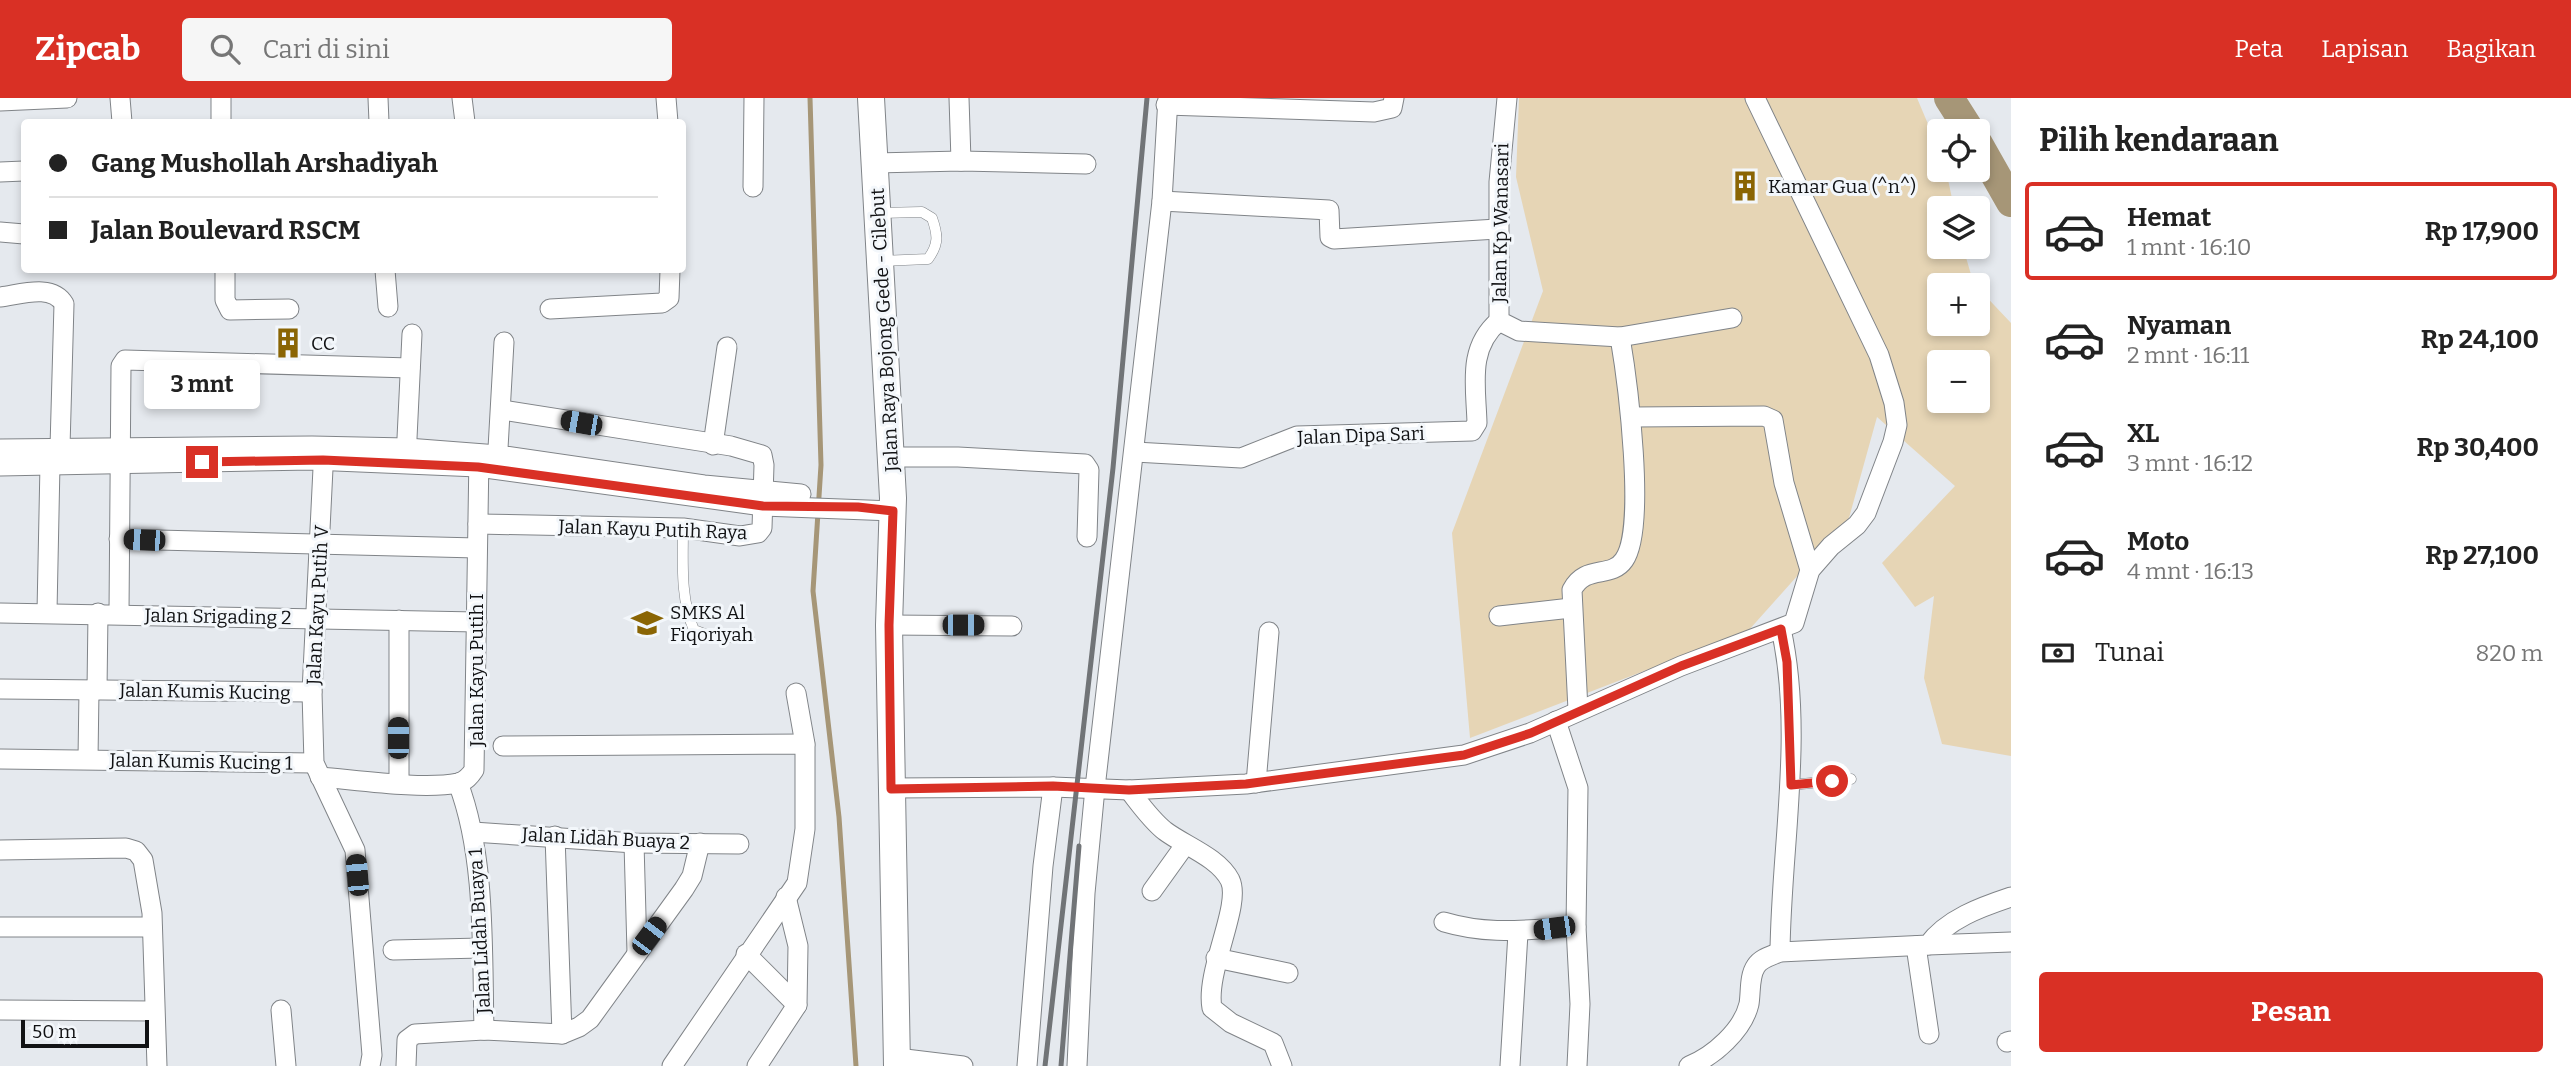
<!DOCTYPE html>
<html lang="id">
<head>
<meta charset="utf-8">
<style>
  :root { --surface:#fff; --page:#f6f6f6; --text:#222; --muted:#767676; --line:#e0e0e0; --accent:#d93025 }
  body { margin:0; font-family:Bitter,serif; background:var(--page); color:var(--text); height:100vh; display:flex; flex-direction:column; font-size:26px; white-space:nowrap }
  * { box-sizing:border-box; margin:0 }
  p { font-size:23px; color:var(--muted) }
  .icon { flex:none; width:38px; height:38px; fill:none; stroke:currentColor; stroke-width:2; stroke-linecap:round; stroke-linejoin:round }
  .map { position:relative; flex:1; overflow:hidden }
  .details { display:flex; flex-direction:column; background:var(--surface); width:560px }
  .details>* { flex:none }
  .top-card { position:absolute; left:21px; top:21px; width:665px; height:154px; border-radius:7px; box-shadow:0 4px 10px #0003; display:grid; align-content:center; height:154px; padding:0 28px; background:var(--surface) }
  .tools { position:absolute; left:1927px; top:21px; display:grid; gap:14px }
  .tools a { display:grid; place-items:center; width:63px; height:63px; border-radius:7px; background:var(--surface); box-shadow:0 4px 10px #0003; font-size:35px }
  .scale { position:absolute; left:21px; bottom:18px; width:128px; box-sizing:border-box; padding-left:7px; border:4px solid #111214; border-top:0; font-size:19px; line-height:24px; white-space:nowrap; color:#111214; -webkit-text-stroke:5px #f3f7fb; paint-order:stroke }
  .end { position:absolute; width:32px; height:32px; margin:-16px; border:9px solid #d93025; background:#fff; box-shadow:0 0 0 4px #fff }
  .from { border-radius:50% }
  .bubble { position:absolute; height:49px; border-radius:7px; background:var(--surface); box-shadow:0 4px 10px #0003; font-size:23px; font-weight:700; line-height:49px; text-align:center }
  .car { position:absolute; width:21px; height:42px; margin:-21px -10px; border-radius:9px; box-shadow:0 0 5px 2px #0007; background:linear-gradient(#222 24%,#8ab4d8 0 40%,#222 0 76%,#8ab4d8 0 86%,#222 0) }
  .top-card b { display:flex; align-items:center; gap:24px; height:66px; font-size:26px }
  .top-card b+b { border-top:2px solid var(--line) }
  .top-card i { width:18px; height:18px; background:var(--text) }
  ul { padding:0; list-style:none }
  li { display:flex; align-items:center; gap:21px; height:98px; margin:0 14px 10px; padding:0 14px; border:4px solid transparent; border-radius:7px }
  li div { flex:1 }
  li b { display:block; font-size:26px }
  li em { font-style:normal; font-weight:700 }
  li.selected { border-color:var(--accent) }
  li>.icon { width:63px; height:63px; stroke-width:1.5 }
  h2 { padding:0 28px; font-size:32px; line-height:84px }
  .pay { display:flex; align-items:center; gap:18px; height:77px; padding:0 28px; font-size:26px }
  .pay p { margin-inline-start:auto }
  .action { display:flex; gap:14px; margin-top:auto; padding:14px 28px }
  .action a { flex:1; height:80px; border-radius:7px; background:var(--accent); color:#fff; font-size:28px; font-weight:700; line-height:80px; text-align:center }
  header { display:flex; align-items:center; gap:42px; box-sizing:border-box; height:98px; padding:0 35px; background:var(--accent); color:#fff }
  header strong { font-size:33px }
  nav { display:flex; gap:38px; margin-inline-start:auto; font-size:24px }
  .search { width:490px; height:63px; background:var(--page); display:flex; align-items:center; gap:18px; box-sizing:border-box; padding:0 24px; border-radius:7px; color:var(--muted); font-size:26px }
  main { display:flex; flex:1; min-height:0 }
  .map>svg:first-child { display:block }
  .green { fill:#e6d5b5; fill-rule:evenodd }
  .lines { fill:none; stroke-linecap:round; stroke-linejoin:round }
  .stream { stroke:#a69677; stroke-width:5 }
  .river { stroke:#a69677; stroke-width:30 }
  .service-casing { stroke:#808488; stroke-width:11 }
  .minor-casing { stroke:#808488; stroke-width:21 }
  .secondary-casing { stroke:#808488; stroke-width:28 }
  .service { stroke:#fff; stroke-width:10 }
  .minor { stroke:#fff; stroke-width:19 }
  .secondary { stroke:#fff; stroke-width:26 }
  .rail { stroke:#717477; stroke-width:5 }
  .route { stroke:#d93025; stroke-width:9 }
  .labels { text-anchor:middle; stroke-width:6; stroke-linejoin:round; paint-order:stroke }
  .poi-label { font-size:19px; fill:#111214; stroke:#f3f7fb; text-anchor:start }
  .street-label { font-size:19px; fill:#111214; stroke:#f3f7fb }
</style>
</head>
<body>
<header>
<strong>Zipcab</strong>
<div class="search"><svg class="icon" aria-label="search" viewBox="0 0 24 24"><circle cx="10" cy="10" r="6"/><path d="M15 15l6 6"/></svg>Cari di sini</div>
<nav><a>Peta</a><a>Lapisan</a><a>Bagikan</a></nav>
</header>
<main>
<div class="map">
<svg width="2011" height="968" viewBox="0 0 2011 968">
  <rect width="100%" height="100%" fill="#e5e9ee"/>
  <path class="green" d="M1519 0H1917L1939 52V72H1946L1954 110H1939V149H1963L1974 187H1939V226H1978V190L2011 225V658L1942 646 1924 580 1934 498 1915 509 1882 465 1955 388 1877 319 1849 420 1748 533 1470 640 1452 435 1543 193 1516 79ZM1939 264H1978V303H1939Z"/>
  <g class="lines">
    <polyline class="stream" points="810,0 821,367 813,493 839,719 856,968"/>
    <g class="river">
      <polyline points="1949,0 1970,33"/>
      <polyline points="1978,46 2011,104"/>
    </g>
    <g class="service-casing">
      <g id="service">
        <path d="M879 115 922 114 932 120C938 137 939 146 928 161L881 163"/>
        <path d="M683 430C683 463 680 501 694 532L712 539 749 540"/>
        <polyline points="1791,687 1851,681"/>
      </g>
    </g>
    <g class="minor-casing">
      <g id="minor">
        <polyline points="120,0 122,24"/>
        <polyline points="221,0 221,24"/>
        <polyline points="378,0 379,24"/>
        <polyline points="462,0 465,24"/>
        <polyline points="666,0 668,24"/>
        <polyline points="959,0 961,63"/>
        <polyline points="1507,0 1499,84 1499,223 1519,233 1620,239 1732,220"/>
        <polyline points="0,3 67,0"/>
        <polyline points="1166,7 1374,14 1392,10 1394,0"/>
        <polyline points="875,65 961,63 1086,66"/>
        <polyline points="0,74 24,73"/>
        <polyline points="753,89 754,0"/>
        <polyline points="1162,103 1329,112 1330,139 1334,141 1497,131"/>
        <polyline points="0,134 24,136"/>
        <polyline points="225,172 225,202 230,212 289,211"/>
        <polyline points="385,172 388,209"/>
        <path d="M0 199C19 197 52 185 64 206L60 349"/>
        <polyline points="550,211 662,205 669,200 670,172"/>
        <polyline points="1633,319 1764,318 1773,322 1784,385 1810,472"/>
        <polyline points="713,347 727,249"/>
        <polyline points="324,350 312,594 314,665 355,752 372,957 370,968"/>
        <polyline points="0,351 312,348 407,350 498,357 704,387 801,396"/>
        <path d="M1135 354 1241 360 1297 338 1472 333 1477 325C1476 288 1467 250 1499 223"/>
        <polyline points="891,359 958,359 1085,366 1089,372 1087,439"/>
        <polyline points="406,361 412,236"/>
        <polyline points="0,368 312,362 478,369 763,408 893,413"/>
        <polyline points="497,368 504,244"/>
        <polyline points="478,426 683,430 740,438 758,435 762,430 764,367 762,357 731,348 502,312"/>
        <polyline points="119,441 477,450"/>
        <polyline points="47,514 50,366"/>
        <polyline points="0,515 477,524"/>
        <polyline points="119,515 121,268 125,262 410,270"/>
        <polyline points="1499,518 1571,510"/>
        <polyline points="889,527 1012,528"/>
        <polyline points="0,591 312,594"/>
        <polyline points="97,592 98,515"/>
        <polyline points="796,595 805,646"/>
        <path d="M1578 612 1572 492C1585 466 1611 481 1624 462 1647 430 1627 280 1620 239"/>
        <polyline points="1556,623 1578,690 1576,829 1580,906 1577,968"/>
        <polyline points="503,648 805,646 805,731 797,785 672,968"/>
        <polyline points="0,661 314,665"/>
        <polyline points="88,661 89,592"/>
        <path d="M320 679C357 682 423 692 458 685 466 683 470 678 474 672L479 357"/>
        <polyline points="399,685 399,522"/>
        <path d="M458 685C486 758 482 853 484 932"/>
        <polyline points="1256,685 1269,534"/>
        <polyline points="891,690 1053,689 1129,692 1246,686 1464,657 1530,635 1681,568 1794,525 1810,472 1831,448 1857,427 1866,415 1893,344 1897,327 1894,305 1879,257 1755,0"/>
        <path d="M1129 692C1140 706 1151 722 1165 733 1185 748 1218 759 1230 782 1242 807 1205 873 1212 910L1231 925 1273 945 1282 968"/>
        <polyline points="473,734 634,745 739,746"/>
        <polyline points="555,738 562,936"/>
        <polyline points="634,745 637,854"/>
        <polyline points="0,752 126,750 136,753 143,762 152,815 157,968"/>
        <polyline points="1152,793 1185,747"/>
        <path d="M1444 824C1491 838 1529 831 1576 829"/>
        <polyline points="0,829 152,829"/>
        <polyline points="1928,847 2011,844"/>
        <polyline points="1916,848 1929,936"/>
        <polyline points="393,852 482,850"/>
        <path d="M1780 854C1781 750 1804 634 1781 531"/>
        <polyline points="746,856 797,907"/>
        <polyline points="1216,860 1288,875"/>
        <polyline points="0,912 154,913"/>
        <polyline points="281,912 286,968"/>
        <polyline points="2007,944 2011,943"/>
        <polyline points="897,960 963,968"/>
        <polyline points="406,968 407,942 415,936 484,932 562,936 579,929 590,921 684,791 692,778 700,745"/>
        <polyline points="757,968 797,907 798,848 786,799"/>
        <polyline points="1027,968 1043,768 1053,689"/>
        <polyline points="1077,968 1085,795 1095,690 1162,103 1168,0"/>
        <polyline points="1510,968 1518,835"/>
        <path d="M1689 968C1714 958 1743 932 1749 906 1751 894 1749 878 1756 868 1761 860 1771 858 1780 854L1928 847C1947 821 1981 809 2011 799"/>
      </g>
    </g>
    <g class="secondary-casing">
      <polyline id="secondary" points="871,0 893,400 889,527 897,968"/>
    </g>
    <use href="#service" class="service"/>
    <use href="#minor" class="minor"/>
    <use href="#secondary" class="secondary"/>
    <g class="rail">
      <polyline points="1045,968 1113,370 1147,0"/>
      <polyline points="1061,968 1079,748"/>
    </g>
  </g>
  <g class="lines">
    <polyline class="route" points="202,364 323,362 478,369 763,408 858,409 893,413 889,527 891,691 1053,688 1129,692 1246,686 1464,657 1531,635 1681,568 1781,531 1787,564 1791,687 1832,683"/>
  </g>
  <defs>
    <g id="building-bare" transform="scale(2.415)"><path d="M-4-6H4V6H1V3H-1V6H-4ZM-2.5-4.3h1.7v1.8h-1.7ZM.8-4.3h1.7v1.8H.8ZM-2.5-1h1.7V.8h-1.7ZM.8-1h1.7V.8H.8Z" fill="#8a6504" stroke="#f3f7fb" stroke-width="2.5" paint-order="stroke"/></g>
    <g id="school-bare" transform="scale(2.415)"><path d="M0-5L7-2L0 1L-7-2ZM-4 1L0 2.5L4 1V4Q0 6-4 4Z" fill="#8a6504" stroke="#f3f7fb" stroke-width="2.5" paint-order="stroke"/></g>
  </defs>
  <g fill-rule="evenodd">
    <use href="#building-bare" x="1745" y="88"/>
    <use href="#building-bare" x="288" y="245"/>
    <use href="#school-bare" x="647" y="525"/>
  </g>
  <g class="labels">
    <g class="poi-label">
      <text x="1768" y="95">Kamar Gua (^n^)</text>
      <text x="311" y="252">CC</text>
      <text x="670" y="521">SMKS Al<tspan x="670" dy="22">Fiqoriyah</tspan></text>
    </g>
    <g class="street-label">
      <text transform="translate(1500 125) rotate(-89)" y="7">Jalan Kp Wanasari</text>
      <text transform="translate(884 232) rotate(-93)" y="7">Jalan Raya Bojong Gede - Cilebut</text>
      <text transform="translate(1361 337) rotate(-2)" y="7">Jalan Dipa Sari</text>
      <text transform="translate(653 431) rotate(2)" y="7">Jalan Kayu Putih Raya</text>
      <text transform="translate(317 507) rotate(-87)" y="7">Jalan Kayu Putih V</text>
      <text transform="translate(218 518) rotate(1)" y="7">Jalan Srigading 2</text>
      <text transform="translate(476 572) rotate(-90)" y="7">Jalan Kayu Putih I</text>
      <text transform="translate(205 593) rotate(1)" y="7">Jalan Kumis Kucing</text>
      <text transform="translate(201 663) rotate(1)" y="7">Jalan Kumis Kucing 1</text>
      <text transform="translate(606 740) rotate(3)" y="7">Jalan Lidah Buaya 2</text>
      <text transform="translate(479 833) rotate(-93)" y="7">Jalan Lidah Buaya 1</text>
    </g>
  </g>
</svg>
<div class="tools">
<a><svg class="icon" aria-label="locate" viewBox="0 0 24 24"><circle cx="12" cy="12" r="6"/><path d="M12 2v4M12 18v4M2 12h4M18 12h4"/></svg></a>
<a><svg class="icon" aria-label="layers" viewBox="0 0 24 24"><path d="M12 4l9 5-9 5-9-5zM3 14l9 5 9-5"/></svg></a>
<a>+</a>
<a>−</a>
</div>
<div class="scale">50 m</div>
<i class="end from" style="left:1832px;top:683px"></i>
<i class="end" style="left:202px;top:364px"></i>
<div class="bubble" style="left:144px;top:262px;width:116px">3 mnt</div>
<i class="car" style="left:581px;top:325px;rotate:280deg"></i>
<i class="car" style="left:144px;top:442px;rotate:272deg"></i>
<i class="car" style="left:963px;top:527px;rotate:90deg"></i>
<i class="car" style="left:398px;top:640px;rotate:0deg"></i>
<i class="car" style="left:357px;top:777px;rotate:355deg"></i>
<i class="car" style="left:1554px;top:830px;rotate:262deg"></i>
<i class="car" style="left:649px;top:838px;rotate:37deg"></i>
<div class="top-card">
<b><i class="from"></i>Gang Mushollah Arshadiyah</b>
<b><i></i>Jalan Boulevard RSCM</b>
</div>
</div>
<section class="details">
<h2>Pilih kendaraan</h2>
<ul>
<li class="selected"><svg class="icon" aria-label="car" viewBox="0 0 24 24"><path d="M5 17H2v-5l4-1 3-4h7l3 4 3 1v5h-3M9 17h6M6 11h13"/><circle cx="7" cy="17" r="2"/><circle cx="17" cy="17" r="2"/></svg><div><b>Hemat</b><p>1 mnt · 16:10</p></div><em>Rp 17,900</em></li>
<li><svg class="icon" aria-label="car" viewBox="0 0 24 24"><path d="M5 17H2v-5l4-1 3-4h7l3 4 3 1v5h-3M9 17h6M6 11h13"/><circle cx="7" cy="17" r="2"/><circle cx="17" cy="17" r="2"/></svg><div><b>Nyaman</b><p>2 mnt · 16:11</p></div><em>Rp 24,100</em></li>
<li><svg class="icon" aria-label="car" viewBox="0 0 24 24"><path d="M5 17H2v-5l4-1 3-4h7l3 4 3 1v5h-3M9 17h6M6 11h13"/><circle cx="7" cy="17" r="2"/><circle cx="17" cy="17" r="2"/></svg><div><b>XL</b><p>3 mnt · 16:12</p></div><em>Rp 30,400</em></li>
<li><svg class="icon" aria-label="car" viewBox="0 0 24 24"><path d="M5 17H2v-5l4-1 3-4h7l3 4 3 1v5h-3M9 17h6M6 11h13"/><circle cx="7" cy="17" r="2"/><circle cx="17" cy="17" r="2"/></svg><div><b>Moto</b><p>4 mnt · 16:13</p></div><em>Rp 27,100</em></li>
</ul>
<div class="pay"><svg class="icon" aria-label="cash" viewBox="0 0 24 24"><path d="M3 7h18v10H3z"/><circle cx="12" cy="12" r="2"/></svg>Tunai<p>820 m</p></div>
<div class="action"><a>Pesan</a></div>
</section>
</main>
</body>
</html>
